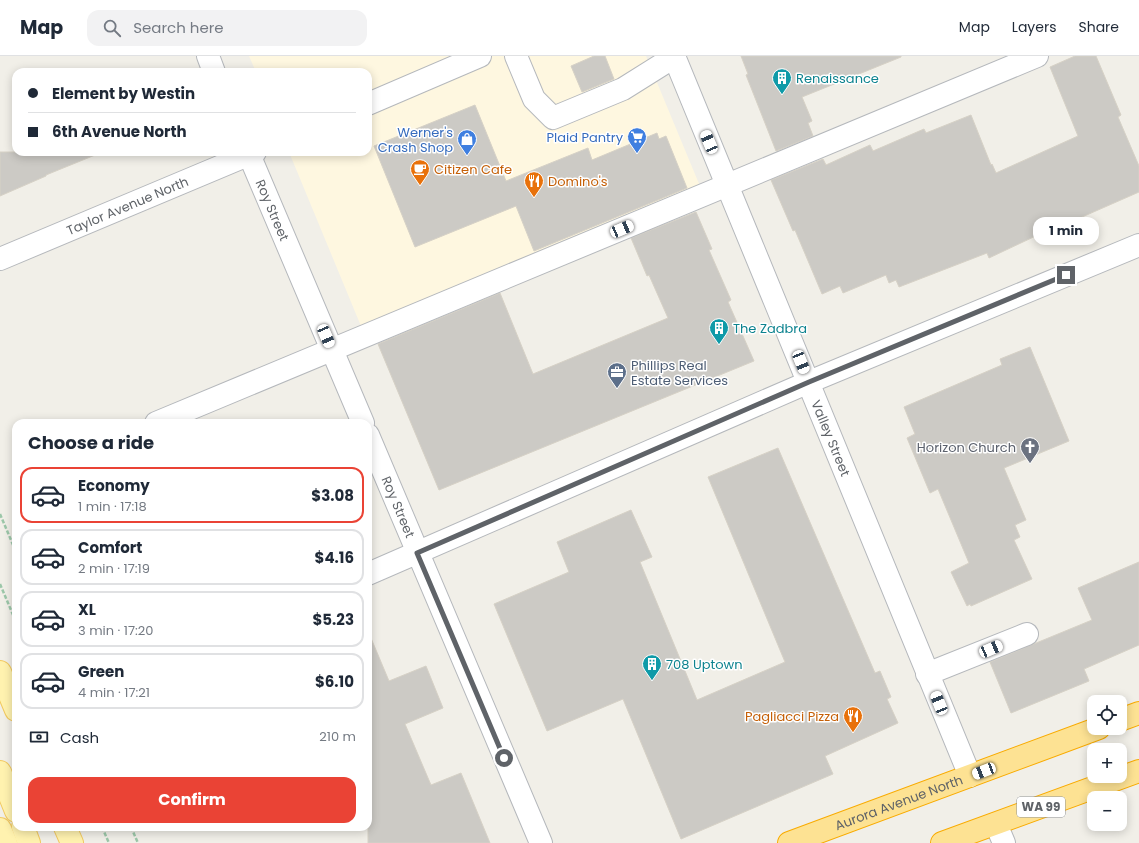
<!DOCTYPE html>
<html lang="en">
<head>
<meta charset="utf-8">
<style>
  :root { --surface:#fff; --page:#f2f2f3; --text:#1f2937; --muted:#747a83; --line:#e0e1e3; --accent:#ea4335 }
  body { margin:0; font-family:Poppins,sans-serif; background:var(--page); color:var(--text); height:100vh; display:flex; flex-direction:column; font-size:15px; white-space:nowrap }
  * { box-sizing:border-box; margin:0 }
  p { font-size:13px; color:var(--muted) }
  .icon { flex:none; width:22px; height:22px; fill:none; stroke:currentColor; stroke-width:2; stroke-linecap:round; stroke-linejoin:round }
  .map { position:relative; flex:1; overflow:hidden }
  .panel { position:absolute; left:12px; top:363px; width:360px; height:412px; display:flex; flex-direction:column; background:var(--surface); border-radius:12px; box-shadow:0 2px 10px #0003 }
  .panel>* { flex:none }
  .guide { position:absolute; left:12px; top:12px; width:360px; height:88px; border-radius:12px; box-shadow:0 2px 10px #0003; display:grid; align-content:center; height:88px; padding:0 16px; background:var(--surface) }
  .tools { position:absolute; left:1087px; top:639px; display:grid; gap:8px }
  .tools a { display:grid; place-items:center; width:40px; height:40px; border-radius:8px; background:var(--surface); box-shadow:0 2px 10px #0003; font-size:20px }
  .end { position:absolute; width:18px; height:18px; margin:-9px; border:5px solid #5f6368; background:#fff; box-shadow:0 0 0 2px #fff }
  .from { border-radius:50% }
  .bubble { position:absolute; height:28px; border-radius:12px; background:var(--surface); box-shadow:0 2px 10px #0003; font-size:13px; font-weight:700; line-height:28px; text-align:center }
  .car { position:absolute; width:12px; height:24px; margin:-12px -6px; border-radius:5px; box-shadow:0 0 3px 1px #0007; background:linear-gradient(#fff 24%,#345 0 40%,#fff 0 76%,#345 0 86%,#fff 0) }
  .guide b { display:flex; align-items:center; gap:14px; height:38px; font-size:15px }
  .guide b+b { border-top:1px solid var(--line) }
  .guide i { width:10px; height:10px; background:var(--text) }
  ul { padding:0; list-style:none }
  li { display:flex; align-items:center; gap:12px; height:56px; margin:0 8px 6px; padding:0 8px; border:2px solid var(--line); border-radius:12px }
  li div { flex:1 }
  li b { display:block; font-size:15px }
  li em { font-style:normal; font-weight:700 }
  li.on { border-color:var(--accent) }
  li>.icon { width:36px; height:36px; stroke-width:1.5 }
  h2 { padding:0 16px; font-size:18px; line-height:48px }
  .pay { display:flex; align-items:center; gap:10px; height:44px; padding:0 16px; font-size:15px }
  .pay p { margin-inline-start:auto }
  .primary-button { display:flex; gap:8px; margin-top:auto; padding:8px 16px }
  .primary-button a { flex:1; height:46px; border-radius:12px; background:var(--accent); color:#fff; font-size:16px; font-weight:700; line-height:46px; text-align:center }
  header { display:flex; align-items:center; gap:24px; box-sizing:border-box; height:56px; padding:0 20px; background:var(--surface); border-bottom:1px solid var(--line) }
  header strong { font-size:19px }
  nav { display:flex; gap:22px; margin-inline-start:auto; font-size:14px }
  .search { width:280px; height:36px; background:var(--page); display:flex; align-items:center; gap:10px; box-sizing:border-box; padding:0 14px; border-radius:12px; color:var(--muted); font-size:15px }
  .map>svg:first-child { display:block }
  .commercial { fill:#fef7e0 }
  .building { fill:#cccac5; stroke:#d6d1c6 }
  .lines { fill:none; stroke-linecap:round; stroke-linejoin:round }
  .minor-casing { stroke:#b5b8bc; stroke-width:24 }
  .major-casing { stroke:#f2c960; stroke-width:24 }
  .highway-casing { stroke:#f9ab00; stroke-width:24 }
  .path { stroke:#9cc7a9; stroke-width:2.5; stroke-dasharray:4 2; stroke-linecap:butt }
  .minor { stroke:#fff; stroke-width:22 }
  .major { stroke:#fff2af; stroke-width:22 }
  .highway { stroke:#fde293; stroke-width:22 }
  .route { stroke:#5f6368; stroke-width:5 }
  .labels { text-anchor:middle; stroke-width:3; stroke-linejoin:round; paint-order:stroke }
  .shield { fill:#fff; stroke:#8f9295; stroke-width:1 }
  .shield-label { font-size:12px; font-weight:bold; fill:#5f6368 }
  .culture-label { font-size:13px; fill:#0d838f; stroke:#fff; text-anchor:start }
  .shop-label { font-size:13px; fill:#366cbe; stroke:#fff; text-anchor:end }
  .food-label { font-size:13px; fill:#c56008; stroke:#fff; text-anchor:start }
  .street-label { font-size:13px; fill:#5f6368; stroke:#fff }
  .service-label { font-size:13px; fill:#4e5e75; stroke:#fff; text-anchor:start }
  .worship-label { font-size:13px; fill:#5b616d; stroke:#fff; text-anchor:end }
</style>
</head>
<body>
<header>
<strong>Map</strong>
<div class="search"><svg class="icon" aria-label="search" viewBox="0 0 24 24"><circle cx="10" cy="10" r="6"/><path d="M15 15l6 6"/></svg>Search here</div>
<nav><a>Map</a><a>Layers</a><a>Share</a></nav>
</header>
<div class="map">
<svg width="1139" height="787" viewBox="0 0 1139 787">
  <rect width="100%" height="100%" fill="#f1efe8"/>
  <polygon class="commercial" points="249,0 646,0 702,135 363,275 289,96 368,96 368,16 256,16"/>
  <g class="building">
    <polygon points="594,0 605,0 614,23 582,36 571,10"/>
    <polygon points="741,0 901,0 901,1 802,41 812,65 808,67 813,80 776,95 746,19 748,18"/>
    <polygon points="1075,0 1096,0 1121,59 1118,61 1139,110 1139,136 1073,165 1077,173 1047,186 1042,177 989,202 987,197 899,231 896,224 889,227 886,219 843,237 840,230 822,238 795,174 793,175 771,124 823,103 826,109 870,89 873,95 924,73 926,77 971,59 991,109 992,108 996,117 1078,80 1050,11"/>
    <polygon points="475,49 506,125 588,92 592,104 657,77 659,83 666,80 687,132 534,195 516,150 415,191 374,90"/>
    <polygon points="0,96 99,96 100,97 46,119 46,120 0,140"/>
    <polygon points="696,156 712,193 709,194 731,244 728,246 754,305 439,434 378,288 500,237 533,318 668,262 649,219 647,220 631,182"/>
    <polygon points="1030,291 1069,385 1004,412 1026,464 1015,469 1020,481 1014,484 1032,523 971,550 970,548 967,550 951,516 969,507 938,433 930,437 907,382 915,378 904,351 1002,309 1000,303"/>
    <polygon points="778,392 875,617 880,615 891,641 887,643 898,667 825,700 833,718 681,783 623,643 547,675 494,548 569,516 557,486 631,454 652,501 640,506 697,644 785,606 708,421"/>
    <polygon points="1139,506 1139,589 1084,613 1089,625 1011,657 990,606 1092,564 1078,532"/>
    <polygon points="368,575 389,625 426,610 443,652 405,668 431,729 461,717 490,787 368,787"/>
  </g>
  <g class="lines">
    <g class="minor-casing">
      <g id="minor">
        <polyline points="208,0 214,16"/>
        <polyline points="516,0 534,43 553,62 623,33 674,1"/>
        <path id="s1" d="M674 0 970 720"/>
        <polyline points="368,48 480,0"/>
        <path id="s2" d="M248 96 363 367"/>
        <path id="s3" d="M0 203 255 96"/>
        <polyline points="156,367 1037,0"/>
        <path id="s4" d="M368 379 541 787"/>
        <polyline points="368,518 809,326 1139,189"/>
        <polyline points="927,618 1027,578"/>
        <polyline points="996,768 1004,787"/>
      </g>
    </g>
    <g class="major-casing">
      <g id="major">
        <polyline points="0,616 16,654"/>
        <polyline points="0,716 16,755"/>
        <polyline points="23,771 29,787"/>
        <polyline points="65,771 72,787"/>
        <polyline points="0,773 6,787"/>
      </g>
    </g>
    <g class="highway-casing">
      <g id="highway">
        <polyline points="1120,664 1139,657"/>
        <path id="s5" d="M789 787 1099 672"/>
        <polyline points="942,787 1139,715"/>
      </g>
    </g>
    <g class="path">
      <polyline points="0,458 16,496"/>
      <polyline points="0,528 16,566"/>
      <polyline points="102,771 109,787"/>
      <polyline points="131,771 138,787"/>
    </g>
    <use href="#minor" class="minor"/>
    <use href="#major" class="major"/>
    <use href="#highway" class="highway"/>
  </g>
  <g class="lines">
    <polyline class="route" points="504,702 417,497 809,326 1066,219"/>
  </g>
  <defs>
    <g id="building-pin" transform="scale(1)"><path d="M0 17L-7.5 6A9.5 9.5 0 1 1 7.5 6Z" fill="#0f9aa8" stroke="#fff"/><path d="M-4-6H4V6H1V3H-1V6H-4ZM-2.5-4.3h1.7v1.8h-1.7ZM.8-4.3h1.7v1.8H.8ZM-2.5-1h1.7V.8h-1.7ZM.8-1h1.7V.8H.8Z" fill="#fff"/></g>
    <g id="supermarket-pin" transform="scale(1)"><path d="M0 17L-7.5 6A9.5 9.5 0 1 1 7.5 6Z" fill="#3f7fe0" stroke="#fff"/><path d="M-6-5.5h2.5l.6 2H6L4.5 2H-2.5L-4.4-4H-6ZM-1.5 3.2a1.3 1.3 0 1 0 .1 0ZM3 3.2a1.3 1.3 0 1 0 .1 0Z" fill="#fff"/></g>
    <g id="shop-pin" transform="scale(1)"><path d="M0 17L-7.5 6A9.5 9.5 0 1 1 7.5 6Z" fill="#3f7fe0" stroke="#fff"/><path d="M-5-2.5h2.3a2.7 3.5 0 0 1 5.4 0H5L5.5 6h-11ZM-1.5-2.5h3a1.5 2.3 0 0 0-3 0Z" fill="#fff"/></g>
    <g id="cafe-pin" transform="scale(1)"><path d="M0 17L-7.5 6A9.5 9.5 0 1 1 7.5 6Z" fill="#e8710a" stroke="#fff"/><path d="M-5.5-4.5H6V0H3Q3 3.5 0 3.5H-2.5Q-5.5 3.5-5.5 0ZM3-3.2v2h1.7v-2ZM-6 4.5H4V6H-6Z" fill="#fff"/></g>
    <g id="restaurant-pin" transform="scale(1)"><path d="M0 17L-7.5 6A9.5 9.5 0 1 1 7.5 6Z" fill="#e8710a" stroke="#fff"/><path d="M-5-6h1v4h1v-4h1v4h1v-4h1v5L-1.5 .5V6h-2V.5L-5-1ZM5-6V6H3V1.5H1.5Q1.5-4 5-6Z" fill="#fff"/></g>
    <g id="office-pin" transform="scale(1)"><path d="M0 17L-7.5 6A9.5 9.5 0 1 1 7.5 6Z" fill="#5c6f8a" stroke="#fff"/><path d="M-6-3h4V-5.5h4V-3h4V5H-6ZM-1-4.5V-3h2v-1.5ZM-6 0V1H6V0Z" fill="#fff"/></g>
    <g id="church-pin" transform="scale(1)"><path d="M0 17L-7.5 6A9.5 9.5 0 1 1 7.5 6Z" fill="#6b7280" stroke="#fff"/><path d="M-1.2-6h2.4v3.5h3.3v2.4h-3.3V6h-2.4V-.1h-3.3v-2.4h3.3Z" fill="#fff"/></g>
  </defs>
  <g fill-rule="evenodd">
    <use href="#building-pin" x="782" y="22"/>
    <use href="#supermarket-pin" x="637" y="81"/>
    <use href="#shop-pin" x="467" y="83"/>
    <use href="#cafe-pin" x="420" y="113"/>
    <use href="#restaurant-pin" x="534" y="125"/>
    <use href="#building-pin" x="719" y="272"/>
    <use href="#office-pin" x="617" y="316"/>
    <use href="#church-pin" x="1030" y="391"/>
    <use href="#building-pin" x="652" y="608"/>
    <use href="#restaurant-pin" x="853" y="660"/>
  </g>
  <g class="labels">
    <rect class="shield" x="1017" y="741" width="48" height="20" rx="3"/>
    <g class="shield-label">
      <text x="1041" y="755">WA 99</text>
    </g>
    <g class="culture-label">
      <text x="796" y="27">Renaissance</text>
      <text x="733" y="277">The Zadbra</text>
      <text x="666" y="613">708 Uptown</text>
    </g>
    <g class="shop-label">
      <text x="453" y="81">Werner's<tspan x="453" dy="15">Crash Shop</tspan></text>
      <text x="623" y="86">Plaid Pantry</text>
    </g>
    <g class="food-label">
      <text x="434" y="118">Citizen Cafe</text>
      <text x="548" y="130">Domino's</text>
      <text x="839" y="665" text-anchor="end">Pagliacci Pizza</text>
    </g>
    <g class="street-label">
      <text dy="5" stroke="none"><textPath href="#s3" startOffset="138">Taylor Avenue North</textPath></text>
      <text dy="5" stroke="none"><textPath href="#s2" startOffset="63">Roy Street</textPath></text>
      <text dy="5" stroke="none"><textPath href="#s1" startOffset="413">Valley Street</textPath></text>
      <text dy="5" stroke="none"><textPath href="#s4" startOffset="78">Roy Street</textPath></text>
      <text dy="5" stroke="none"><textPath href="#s5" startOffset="117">Aurora Avenue North</textPath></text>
    </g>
    <g class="service-label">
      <text x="631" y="314">Phillips Real<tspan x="631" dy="15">Estate Services</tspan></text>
    </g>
    <g class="worship-label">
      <text x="1016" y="396">Horizon Church</text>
    </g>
  </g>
</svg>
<div class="tools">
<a><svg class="icon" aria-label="locate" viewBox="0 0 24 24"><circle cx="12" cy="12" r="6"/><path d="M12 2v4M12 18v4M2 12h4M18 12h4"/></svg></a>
<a>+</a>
<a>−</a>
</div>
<i class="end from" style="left:504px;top:702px"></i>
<i class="end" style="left:1066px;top:219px"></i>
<div class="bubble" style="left:1033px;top:161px;width:66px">1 min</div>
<i class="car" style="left:709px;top:86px;rotate:337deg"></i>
<i class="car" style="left:622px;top:173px;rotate:67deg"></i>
<i class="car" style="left:326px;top:280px;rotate:157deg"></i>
<i class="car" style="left:801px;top:306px;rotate:158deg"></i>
<i class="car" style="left:991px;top:593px;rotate:67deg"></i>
<i class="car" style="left:939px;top:647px;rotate:338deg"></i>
<i class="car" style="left:984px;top:715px;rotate:249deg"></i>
<div class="guide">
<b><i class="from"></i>Element by Westin</b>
<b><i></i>6th Avenue North</b>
</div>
<section class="panel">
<h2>Choose a ride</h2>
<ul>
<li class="on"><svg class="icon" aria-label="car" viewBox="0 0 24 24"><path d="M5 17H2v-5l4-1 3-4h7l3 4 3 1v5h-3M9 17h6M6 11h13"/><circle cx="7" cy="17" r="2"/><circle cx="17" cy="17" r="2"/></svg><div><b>Economy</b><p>1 min · 17:18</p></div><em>$3.08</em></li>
<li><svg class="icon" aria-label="car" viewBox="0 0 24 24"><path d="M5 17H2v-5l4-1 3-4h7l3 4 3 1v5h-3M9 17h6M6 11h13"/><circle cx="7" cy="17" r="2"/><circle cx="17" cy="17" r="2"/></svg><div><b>Comfort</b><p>2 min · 17:19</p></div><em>$4.16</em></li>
<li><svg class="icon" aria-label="car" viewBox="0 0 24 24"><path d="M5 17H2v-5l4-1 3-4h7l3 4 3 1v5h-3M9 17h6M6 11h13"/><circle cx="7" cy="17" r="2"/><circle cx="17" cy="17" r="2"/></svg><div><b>XL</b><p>3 min · 17:20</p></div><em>$5.23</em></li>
<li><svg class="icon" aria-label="car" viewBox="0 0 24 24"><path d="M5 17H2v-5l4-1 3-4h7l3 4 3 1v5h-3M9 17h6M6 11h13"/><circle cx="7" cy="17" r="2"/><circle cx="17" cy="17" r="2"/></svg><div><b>Green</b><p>4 min · 17:21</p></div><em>$6.10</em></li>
</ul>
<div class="pay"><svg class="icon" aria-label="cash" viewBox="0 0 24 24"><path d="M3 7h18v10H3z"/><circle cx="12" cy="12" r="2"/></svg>Cash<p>210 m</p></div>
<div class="primary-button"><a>Confirm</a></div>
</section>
</div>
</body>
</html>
